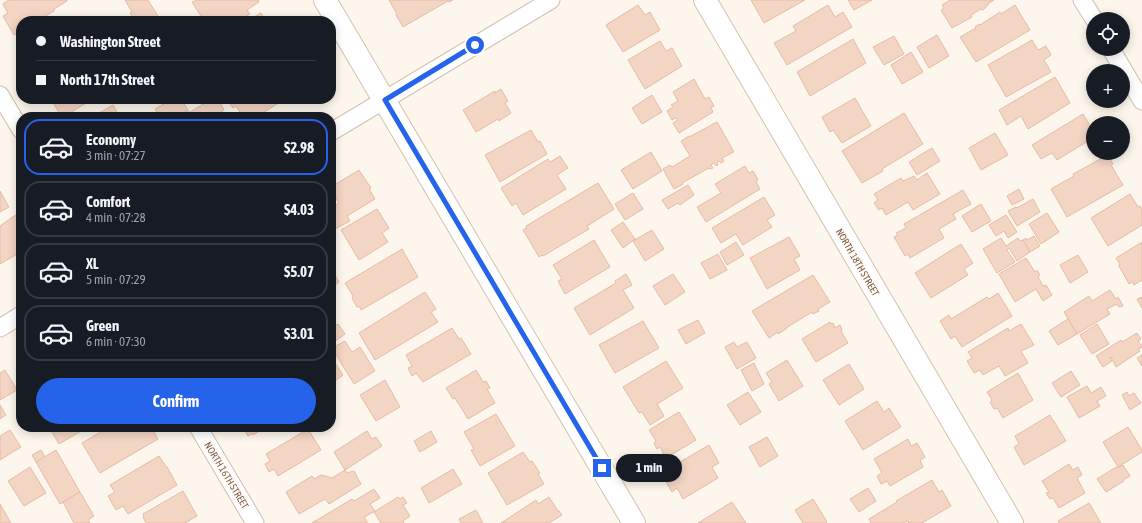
<!DOCTYPE html>
<html lang="en">
<head>
<meta charset="utf-8">
<style>
  :root { --surface:#171b24; --page:#242831; --text:#f1f3f6; --muted:#9ea1a6; --line:#363941; --accent:#2563eb }
  body { margin:0; font-family:"Asap Condensed",sans-serif; background:var(--page); color:var(--text); height:100vh; display:flex; flex-direction:column; font-size:15px; white-space:nowrap }
  * { box-sizing:border-box; margin:0 }
  p { font-size:13px; color:var(--muted) }
  .icon { flex:none; width:22px; height:22px; fill:none; stroke:currentColor; stroke-width:2; stroke-linecap:round; stroke-linejoin:round }
  .map { position:relative; flex:1; overflow:hidden }
  .panel { position:absolute; left:16px; top:112px; width:320px; height:320px; display:flex; flex-direction:column; background:var(--surface); border-radius:16px; box-shadow:0 2px 10px #0003 }
  .panel>* { flex:none }
  .top-card { position:absolute; left:16px; top:16px; width:320px; height:88px; border-radius:16px; box-shadow:0 2px 10px #0003; display:grid; align-content:center; height:88px; padding:0 20px; background:var(--surface) }
  .buttons { position:absolute; left:1086px; top:12px; display:grid; gap:8px }
  .buttons a { display:grid; place-items:center; width:44px; height:44px; border-radius:50%; background:var(--surface); box-shadow:0 2px 10px #0003; font-size:20px }
  .end { position:absolute; width:18px; height:18px; margin:-9px; border:5px solid #2563eb; background:#fff; box-shadow:0 0 0 2px #fff }
  .from { border-radius:50% }
  .bubble { position:absolute; height:28px; border-radius:14px; background:var(--surface); box-shadow:0 2px 10px #0003; font-size:13px; font-weight:700; line-height:28px; text-align:center }
  .top-card b { display:flex; align-items:center; gap:14px; height:38px; font-size:15px }
  .top-card b+b { border-top:1px solid var(--line) }
  .top-card i { width:10px; height:10px; background:var(--text) }
  ul { padding:7px 0 0; list-style:none }
  li { display:flex; align-items:center; gap:12px; height:56px; margin:0 8px 6px; padding:0 12px; border:2px solid var(--line); border-radius:16px }
  li div { flex:1 }
  li b { display:block; font-size:15px }
  li em { font-style:normal; font-weight:700 }
  li.current { border-color:var(--accent) }
  li>.icon { width:36px; height:36px; stroke-width:1.5 }
  .button { display:flex; gap:8px; margin-top:auto; padding:8px 20px }
  .button a { flex:1; height:46px; border-radius:24px; background:var(--accent); color:#fff; font-size:16px; font-weight:700; line-height:46px; text-align:center }
  .map>svg:first-child { display:block }
  .building { fill:#f3d5c3; stroke:#e6bba3 }
  .lines { fill:none; stroke-linecap:round; stroke-linejoin:round }
  .street-casing { stroke:#d1beb0; stroke-width:19 }
  .secondary-casing { stroke:#d6c0b0; stroke-width:24 }
  .street { stroke:#fff; stroke-width:17 }
  .secondary { stroke:#fff; stroke-width:22 }
  .route { stroke:#2563eb; stroke-width:5 }
  .labels { text-anchor:middle; stroke-width:3; stroke-linejoin:round; paint-order:stroke }
  .street-label { font-size:10px; fill:#7a5c4d; stroke:#fffaf3 }
</style>
</head>
<body>
<div class="map">
<svg width="1142" height="523" viewBox="0 0 1142 523">
  <rect width="100%" height="100%" fill="#fdf6ec"/>
  <g class="building">
    <polygon points="9,0 67,0 67,1 54,9 54,11 37,21 21,21 21,30 14,35 3,16 8,13 3,4"/>
    <polygon points="125,0 148,0 158,16 150,21 135,21 130,13 132,12"/>
    <polygon points="197,0 258,0 259,2 247,10 250,14 237,21 232,21 231,19 228,21 204,21 192,2"/>
    <polygon points="389,0 453,0 449,2 448,1 403,27 396,15 397,14"/>
    <polygon points="751,0 805,0 764,23"/>
    <polygon points="848,0 872,0 854,10"/>
    <polygon points="950,0 994,0 989,3 988,5 983,10 981,9 971,15 972,17 952,28 941,10 944,8 942,5"/>
    <polygon points="638,5 645,15 650,12 660,30 623,52 606,25"/>
    <polygon points="828,5 835,17 843,12 852,27 787,65 774,43 796,31 793,26"/>
    <polygon points="1015,5 1030,30 976,62 960,37 976,28 975,27 979,24 980,25 1000,12 1001,14"/>
    <polygon points="261,13 266,21 247,21"/>
    <polygon points="937,35 949,56 929,68 917,47"/>
    <polygon points="894,36 904,54 884,65 873,47"/>
    <polygon points="853,39 866,63 810,96 797,72"/>
    <polygon points="1032,40 1038,50 1046,46 1051,55 1044,60 1051,72 1006,97 988,65"/>
    <polygon points="660,41 666,51 672,48 682,66 645,89 628,60"/>
    <polygon points="911,52 923,72 902,84 891,65"/>
    <polygon points="1055,77 1070,103 1028,129 1021,116 1007,125 999,110"/>
    <polygon points="694,79 705,99 709,97 714,106 711,108 713,112 679,133 673,123 678,120 676,118 672,120 667,111 673,107 671,105 678,101 673,92"/>
    <polygon points="501,89 508,101 505,103 511,113 499,121 498,119 476,132 463,110 495,91 495,93"/>
    <polygon points="652,95 662,112 642,124 632,108"/>
    <polygon points="855,98 871,126 842,143 833,130 830,132 822,117"/>
    <polygon points="51,99 93,99 68,114 67,112 61,116"/>
    <polygon points="172,99 181,99 188,110 177,117 159,117 155,109"/>
    <polygon points="227,99 285,99 256,117 253,113 246,117 243,117 236,106 233,108"/>
    <polygon points="210,100 213,104 219,101 224,110 218,114 220,117 193,117 190,112"/>
    <polygon points="113,105 120,117 92,117"/>
    <polygon points="188,110 192,117 177,117"/>
    <polygon points="904,113 923,144 882,169 883,171 862,183 842,151"/>
    <polygon points="1083,114 1093,130 1093,138 1057,160 1052,153 1041,159 1032,145"/>
    <polygon points="717,122 734,152 722,158 724,161 721,163 719,161 717,162 718,165 716,166 714,163 711,165 713,168 710,169 709,168 682,183 683,184 674,189 663,169 670,165 672,167 690,156 681,141 689,136 689,137"/>
    <polygon points="531,130 538,142 540,141 547,154 500,182 485,155"/>
    <polygon points="995,133 1008,155 981,170 969,148"/>
    <polygon points="932,148 940,161 917,175 909,162"/>
    <polygon points="651,152 662,171 633,189 621,170"/>
    <polygon points="560,156 568,168 557,175 566,189 523,215 516,203 512,206 501,188 548,159 550,162"/>
    <polygon points="1106,156 1108,160 1110,159 1113,164 1111,165 1123,185 1067,217 1051,189 1074,176 1073,174"/>
    <polygon points="745,166 749,173 753,171 758,180 756,182 760,189 706,222 697,207 721,193 715,184"/>
    <polygon points="359,170 371,188 369,189 375,199 347,216 350,221 331,231 331,207 331,208 339,203 331,190 331,187"/>
    <polygon points="927,173 940,194 913,210 908,202 886,215 882,208 879,210 874,203 878,200 874,194 901,178 903,181 914,176 917,180"/>
    <polygon points="598,183 614,209 587,226 589,229 543,256 542,255 539,257 523,230 527,228 526,226"/>
    <polygon points="688,185 694,195 680,205 678,203 668,209 662,200"/>
    <polygon points="1019,189 1024,199 1012,205 1007,196"/>
    <polygon points="963,190 971,204 953,214 956,219 939,229 944,238 910,258 908,254 905,256 894,237 898,235 896,233 906,228 904,224"/>
    <polygon points="0,191 9,207 0,212"/>
    <polygon points="633,193 643,209 625,220 615,204"/>
    <polygon points="1130,194 1138,207 1140,206 1142,210 1142,225 1108,246 1091,218"/>
    <polygon points="764,197 775,215 767,220 772,227 743,245 736,234 721,243 712,228"/>
    <polygon points="1033,199 1040,212 1017,226 1008,211 1016,207 1017,208"/>
    <polygon points="981,204 991,221 972,232 962,216"/>
    <polygon points="377,209 389,228 382,233 388,242 359,260 341,230"/>
    <polygon points="1047,213 1059,232 1041,244 1029,224"/>
    <polygon points="17,214 21,220 21,252 0,264 0,226"/>
    <polygon points="1006,215 1017,232 1008,238 1004,231 996,236 989,225"/>
    <polygon points="623,222 635,239 623,248 611,230"/>
    <polygon points="652,230 664,249 645,261 633,241"/>
    <polygon points="1034,236 1040,246 1030,252 1023,240 1026,238 1027,240"/>
    <polygon points="789,237 800,256 794,259 800,270 767,289 750,258"/>
    <polygon points="1001,238 1006,246 1018,238 1020,241 1023,240 1030,252 1017,261 1009,248 1007,250 1015,262 997,273 983,249"/>
    <polygon points="594,240 610,267 565,294 558,281 562,279 553,265"/>
    <polygon points="736,242 744,255 727,265 720,252"/>
    <polygon points="1142,242 1142,280 1134,285 1132,282 1129,284 1119,266 1120,264 1116,258"/>
    <polygon points="961,244 973,263 964,269 968,275 931,298 915,273"/>
    <polygon points="402,249 418,277 361,310 360,307 357,307 352,298 353,296 345,283"/>
    <polygon points="718,254 727,270 710,279 701,263"/>
    <polygon points="1078,255 1088,272 1070,283 1060,265"/>
    <polygon points="1026,258 1035,272 1037,270 1040,275 1038,277 1043,286 1046,285 1052,295 1043,301 1036,289 1015,302 999,274"/>
    <polygon points="331,268 339,282 331,287"/>
    <polygon points="626,274 632,285 623,290 634,308 590,335 574,308 616,283 615,281"/>
    <polygon points="673,274 685,292 665,305 653,286"/>
    <polygon points="813,275 830,302 818,309 819,311 813,314 812,312 786,328 786,329 778,334 778,332 769,338 752,311"/>
    <polygon points="1110,290 1116,299 1118,297 1123,306 1119,307 1117,304 1107,309 1110,314 1077,334 1064,312 1089,296 1092,301"/>
    <polygon points="425,292 436,309 431,312 438,322 375,360 359,333"/>
    <polygon points="998,293 1012,316 962,347 955,336 951,339 940,321 949,315 951,319 987,297 989,299"/>
    <polygon points="1142,297 1142,308 1137,299"/>
    <polygon points="1068,319 1077,334 1058,345 1049,331"/>
    <polygon points="698,320 705,333 686,344 678,330"/>
    <polygon points="643,321 659,348 615,373 599,345"/>
    <polygon points="830,322 831,324 833,323 835,328 840,325 842,330 841,331 848,343 816,362 802,339"/>
    <polygon points="338,324 345,334 334,342 331,337 331,328"/>
    <polygon points="1021,324 1034,345 1021,351 1028,363 1005,376 999,366 983,375 980,370 974,373 967,361 972,358 968,352 1008,328 1009,331"/>
    <polygon points="1097,324 1109,344 1092,354 1080,335"/>
    <polygon points="452,328 459,339 461,338 471,354 423,382 416,373 412,376 408,368 412,366 406,355"/>
    <polygon points="1137,333 1141,339 1138,341 1142,347 1138,349 1140,351 1116,367 1111,357 1110,358 1112,361 1103,367 1096,356 1121,340 1122,342"/>
    <polygon points="345,341 352,352 360,347 375,371 354,384 332,348"/>
    <polygon points="734,342 737,347 747,342 756,358 737,369 725,347"/>
    <polygon points="1142,355 1142,366 1137,358"/>
    <polygon points="331,357 343,375 331,384"/>
    <polygon points="787,360 803,386 779,401 769,384 772,382 766,373"/>
    <polygon points="666,361 683,388 657,404 664,416 650,425 642,412 639,413 623,387"/>
    <polygon points="754,363 764,384 752,391 741,370"/>
    <polygon points="849,364 864,389 839,405 823,380"/>
    <polygon points="5,370 17,390 0,400 0,373"/>
    <polygon points="476,370 483,382 486,381 490,388 487,389 495,403 468,419 455,398 453,399 446,388"/>
    <polygon points="1071,371 1080,385 1061,397 1052,383"/>
    <polygon points="1018,373 1033,400 1003,418 997,408 994,409 990,402 992,400 987,392"/>
    <polygon points="385,380 400,407 376,421 360,395"/>
    <polygon points="1087,386 1091,393 1101,387 1106,396 1097,401 1100,406 1079,418 1067,397"/>
    <polygon points="748,392 761,412 740,425 727,405"/>
    <polygon points="1127,392 1129,396 1134,393 1141,403 1130,410 1122,395"/>
    <polygon points="877,401 884,412 889,408 901,427 863,450 845,421"/>
    <polygon points="0,405 6,415 0,419"/>
    <polygon points="679,412 696,440 666,458 660,447 657,449 654,443 656,441 649,430"/>
    <polygon points="496,414 515,446 480,466 471,450 474,449 464,432"/>
    <polygon points="1050,415 1066,441 1024,465 1014,447 1019,444 1015,436"/>
    <polygon points="49,427 88,427 59,444"/>
    <polygon points="109,427 151,427 158,439 100,473 82,443"/>
    <polygon points="243,427 266,427 253,435 253,433 248,436"/>
    <polygon points="1128,427 1142,450 1142,452 1118,467 1103,442"/>
    <polygon points="308,429 321,450 278,476 274,469 269,472 265,464 270,461 266,454"/>
    <polygon points="10,430 21,447 0,460 0,436"/>
    <polygon points="367,431 372,439 376,437 382,446 345,470 334,452"/>
    <polygon points="431,431 437,442 420,452 414,441"/>
    <polygon points="767,437 778,456 760,467 749,447"/>
    <polygon points="908,439 911,446 917,443 925,457 920,460 923,467 890,486 887,481 881,484 877,476 882,473 874,459"/>
    <polygon points="709,445 719,463 712,467 718,478 683,499 677,488 672,492 661,473"/>
    <polygon points="41,450 45,457 36,462 32,455"/>
    <polygon points="56,450 80,492 60,504 36,462"/>
    <polygon points="523,452 530,462 532,461 540,473 538,474 544,484 507,505 488,473"/>
    <polygon points="159,456 167,468 167,467 177,485 128,514 123,506 116,510 108,496 115,492 110,485"/>
    <polygon points="1069,464 1073,470 1078,467 1082,475 1077,478 1085,493 1059,508 1053,498 1050,499 1046,493 1049,492 1042,481"/>
    <polygon points="1123,465 1130,476 1123,480 1124,481 1106,492 1097,479 1116,467 1117,468"/>
    <polygon points="30,467 46,493 24,506 8,481"/>
    <polygon points="453,469 462,484 429,503 421,488"/>
    <polygon points="345,470 347,473 354,471 361,484 329,504 325,499 299,514 286,492 312,476 314,479 321,475 332,478"/>
    <polygon points="932,480 939,492 942,490 951,506 922,523 909,523 907,521 903,523 871,523 869,519 897,502 896,501"/>
    <polygon points="868,488 876,501 859,512 850,499"/>
    <polygon points="374,489 380,498 370,504 375,511 364,517 368,523 312,523 352,499 354,501"/>
    <polygon points="183,491 197,516 185,523 146,523 143,517 144,516 143,514"/>
    <polygon points="80,492 94,516 88,520 90,523 74,523 63,502"/>
    <polygon points="398,497 400,499 403,497 407,503 403,505 410,516 403,521 404,523 381,523 374,512"/>
    <polygon points="549,497 558,511 559,511 562,515 549,523 501,523 536,500 538,504"/>
    <polygon points="813,499 827,522 826,523 803,523 795,510"/>
    <polygon points="732,502 746,523 698,523"/>
    <polygon points="1089,503 1101,523 1059,523 1058,521"/>
    <polygon points="0,504 11,523 0,523"/>
    <polygon points="476,510 483,523 461,523 459,519"/>
  </g>
  <g class="lines">
    <g class="street-casing">
      <g id="street">
        <polyline points="1082,0 1094,19"/>
        <polyline points="1111,49 1142,101"/>
        <polyline points="0,95 21,130"/>
        <polyline points="331,132 551,0"/>
        <polyline points="0,328 21,315"/>
        <polyline points="198,427 255,523"/>
      </g>
    </g>
    <g class="secondary-casing">
      <g id="secondary">
        <polyline points="325,0 634,523"/>
        <polyline points="705,0 1012,523"/>
      </g>
    </g>
    <use href="#street" class="street"/>
    <use href="#secondary" class="secondary"/>
  </g>
  <g class="lines">
    <polyline class="route" points="475,45 385,100 602,468"/>
  </g>
  <g class="labels">
    <g class="street-label">
      <text transform="translate(858 262) rotate(60)" y="4">NORTH 18TH STREET</text>
      <text transform="translate(227 475) rotate(59)" y="4">NORTH 16TH STREET</text>
    </g>
  </g>
</svg>
<div class="buttons">
<a><svg class="icon" aria-label="locate" viewBox="0 0 24 24"><circle cx="12" cy="12" r="6"/><path d="M12 2v4M12 18v4M2 12h4M18 12h4"/></svg></a>
<a>+</a>
<a>−</a>
</div>
<i class="end from" style="left:475px;top:45px"></i>
<i class="end" style="left:602px;top:468px"></i>
<div class="bubble" style="left:616px;top:454px;width:66px">1 min</div>
<div class="top-card">
<b><i class="from"></i>Washington Street</b>
<b><i></i>North 17th Street</b>
</div>
<section class="panel">
<ul>
<li class="current"><svg class="icon" aria-label="car" viewBox="0 0 24 24"><path d="M5 17H2v-5l4-1 3-4h7l3 4 3 1v5h-3M9 17h6M6 11h13"/><circle cx="7" cy="17" r="2"/><circle cx="17" cy="17" r="2"/></svg><div><b>Economy</b><p>3 min · 07:27</p></div><em>$2.98</em></li>
<li><svg class="icon" aria-label="car" viewBox="0 0 24 24"><path d="M5 17H2v-5l4-1 3-4h7l3 4 3 1v5h-3M9 17h6M6 11h13"/><circle cx="7" cy="17" r="2"/><circle cx="17" cy="17" r="2"/></svg><div><b>Comfort</b><p>4 min · 07:28</p></div><em>$4.03</em></li>
<li><svg class="icon" aria-label="car" viewBox="0 0 24 24"><path d="M5 17H2v-5l4-1 3-4h7l3 4 3 1v5h-3M9 17h6M6 11h13"/><circle cx="7" cy="17" r="2"/><circle cx="17" cy="17" r="2"/></svg><div><b>XL</b><p>5 min · 07:29</p></div><em>$5.07</em></li>
<li><svg class="icon" aria-label="car" viewBox="0 0 24 24"><path d="M5 17H2v-5l4-1 3-4h7l3 4 3 1v5h-3M9 17h6M6 11h13"/><circle cx="7" cy="17" r="2"/><circle cx="17" cy="17" r="2"/></svg><div><b>Green</b><p>6 min · 07:30</p></div><em>$3.01</em></li>
</ul>
<div class="button"><a>Confirm</a></div>
</section>
</div>
</body>
</html>
